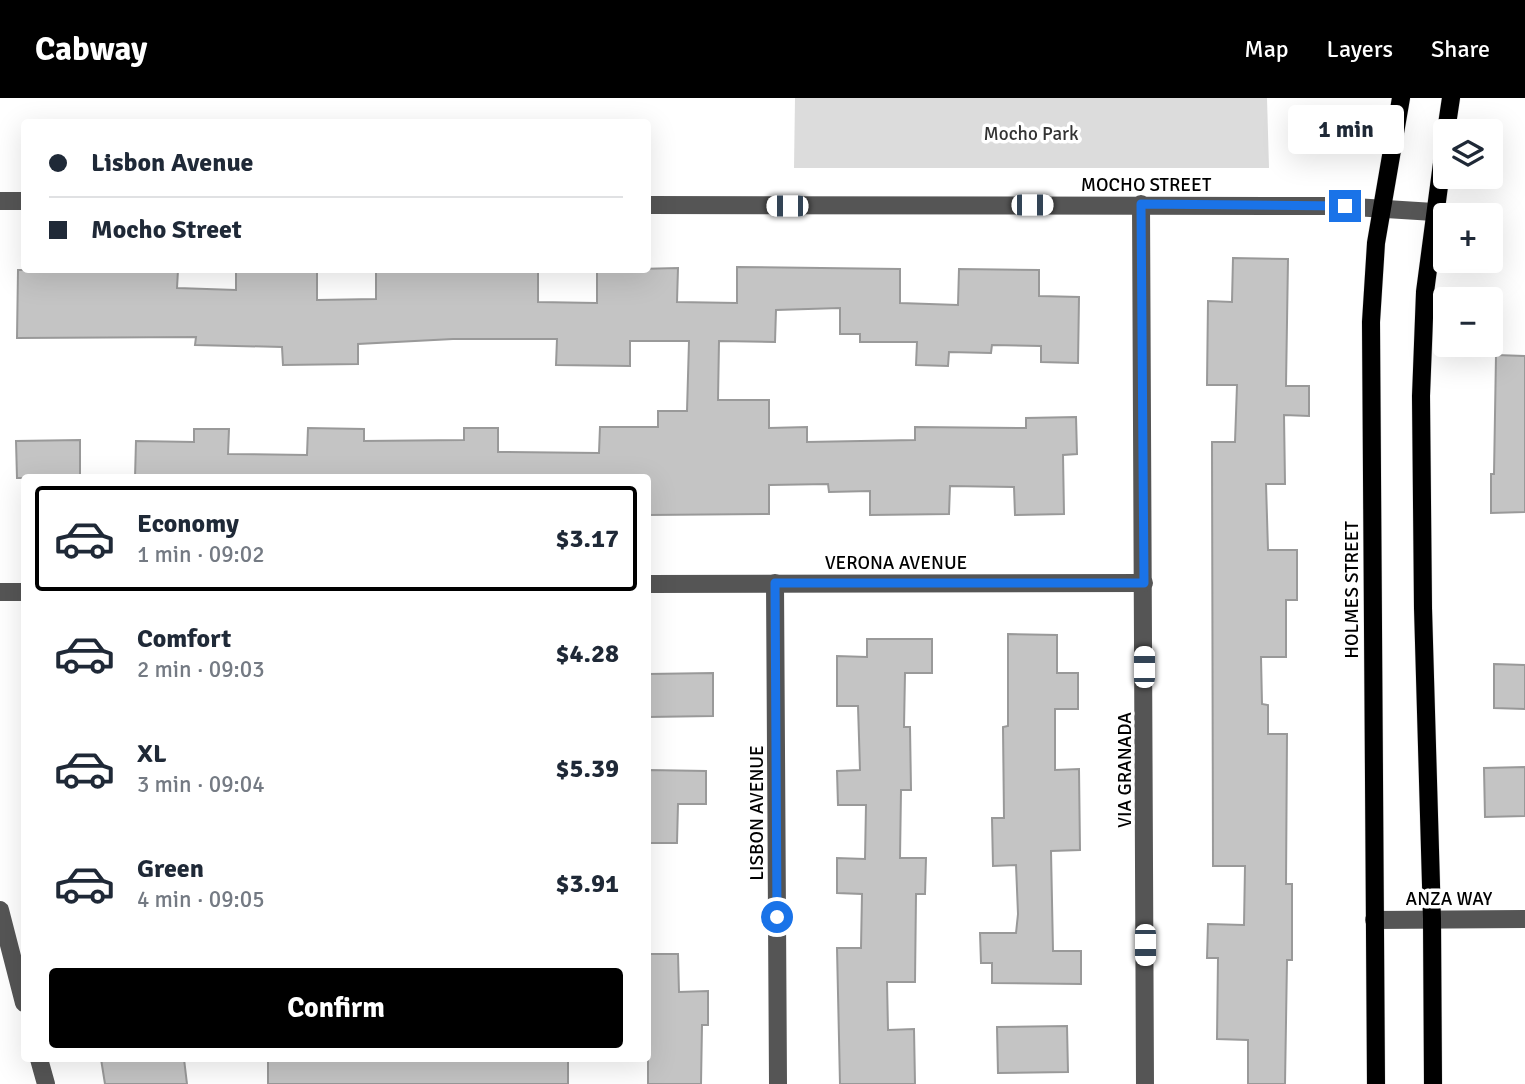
<!DOCTYPE html>
<html lang="en">
<head>
<meta charset="utf-8">
<style>
  :root { --surface:#fff; --page:#f2f2f3; --text:#1f2937; --muted:#747a83; --line:#e0e1e3; --accent:#000 }
  body { margin:0; font-family:Signika,sans-serif; background:var(--page); color:var(--text); height:100vh; display:flex; flex-direction:column; font-size:26px; white-space:nowrap }
  * { box-sizing:border-box; margin:0 }
  p { font-size:23px; color:var(--muted) }
  .icon { flex:none; width:38px; height:38px; fill:none; stroke:currentColor; stroke-width:2; stroke-linecap:round; stroke-linejoin:round }
  .map { position:relative; flex:1; overflow:hidden }
  .details { position:absolute; left:21px; top:376px; width:630px; height:588px; display:flex; flex-direction:column; background:var(--surface); border-radius:7px; box-shadow:0 7px 28px #0002 }
  .details>* { flex:none }
  .guide { position:absolute; left:21px; top:21px; width:630px; height:154px; border-radius:7px; box-shadow:0 7px 28px #0002; display:grid; align-content:center; height:154px; padding:0 28px; background:var(--surface) }
  .buttons { position:absolute; left:1433px; top:21px; display:grid; gap:14px }
  .buttons a { display:grid; place-items:center; width:70px; height:70px; border-radius:7px; background:var(--surface); box-shadow:0 7px 28px #0002; font-size:35px }
  .end { position:absolute; width:32px; height:32px; margin:-16px; border:9px solid #1a73e8; background:#fff; box-shadow:0 0 0 4px #fff }
  .from { border-radius:50% }
  .bubble { position:absolute; height:49px; border-radius:7px; background:var(--surface); box-shadow:0 7px 28px #0002; font-size:23px; font-weight:700; line-height:49px; text-align:center }
  .car { position:absolute; width:21px; height:42px; margin:-21px -10px; border-radius:9px; box-shadow:0 0 5px 2px #0007; background:linear-gradient(#fff 24%,#345 0 40%,#fff 0 76%,#345 0 86%,#fff 0) }
  .guide b { display:flex; align-items:center; gap:24px; height:66px; font-size:26px }
  .guide b+b { border-top:2px solid var(--line) }
  .guide i { width:18px; height:18px; background:var(--text) }
  ul { padding:12px 0 0; list-style:none }
  li { display:flex; align-items:center; gap:21px; height:105px; margin:0 14px 10px; padding:0 14px; border:4px solid transparent; border-radius:7px }
  li div { flex:1 }
  li b { display:block; font-size:26px }
  li em { font-style:normal; font-weight:700 }
  li.selected { border-color:var(--accent) }
  li>.icon { width:63px; height:63px; stroke-width:1.5 }
  .action { display:flex; gap:14px; margin-top:auto; padding:14px 28px }
  .action a { flex:1; height:80px; border-radius:7px; background:var(--accent); color:#fff; font-size:28px; font-weight:700; line-height:80px; text-align:center }
  header { display:flex; align-items:center; gap:42px; box-sizing:border-box; height:98px; padding:0 35px; background:var(--accent); color:#fff }
  header strong { font-size:33px }
  nav { display:flex; gap:38px; margin-inline-start:auto; font-size:24px }
  .map>svg:first-child { display:block }
  .green { fill:#dcdcdc }
  .building { fill:#c4c4c4; stroke:#999; stroke-width:2 }
  .lines { fill:none; stroke-linecap:round; stroke-linejoin:round }
  .major-casing { stroke:#dbdbdb; stroke-width:19 }
  .minor { stroke:#555; stroke-width:18 }
  .major { stroke:#000; stroke-width:18 }
  .route { stroke:#1a73e8; stroke-width:9 }
  .labels { text-anchor:middle; stroke-width:7; stroke-linejoin:round; paint-order:stroke }
  .park-label { font-size:19px; fill:#333; stroke:#fff }
  .street-label { font-size:19px; fill:#000; stroke:#fff }
</style>
</head>
<body>
<header>
<strong>Cabway</strong>
<nav><a>Map</a><a>Layers</a><a>Share</a></nav>
</header>
<div class="map">
<svg width="1525" height="986" viewBox="0 0 1525 986">
  <rect width="100%" height="100%" fill="#fff"/>
  <polygon class="green" points="795,0 1267,0 1269,70 794,70"/>
  <g class="building">
    <polygon points="1233,160 1288,161 1286,288 1309,288 1309,318 1284,317 1285,386 1266,386 1268,452 1297,452 1297,502 1286,502 1286,559 1261,559 1262,606 1268,607 1268,636 1287,636 1286,786 1292,786 1292,862 1287,862 1285,986 1248,986 1248,942 1217,941 1218,860 1207,860 1208,826 1244,827 1245,768 1213,768 1212,344 1235,344 1237,287 1207,287 1208,203 1232,204"/>
    <polygon points="737,169 900,171 900,205 958,207 959,171 1039,172 1039,198 1079,199 1078,265 1041,264 1041,248 992,247 991,255 949,254 948,268 916,267 917,244 860,244 860,236 840,236 840,210 776,212 775,244 719,243 718,302 769,302 769,330 807,329 807,344 915,342 915,329 1026,330 1026,320 1076,319 1077,356 1063,357 1064,416 1015,417 1014,389 950,388 949,416 870,417 870,393 829,394 828,386 769,387 769,416 648,417 648,380 135,380 136,343 194,344 194,331 229,331 228,356 307,357 308,330 364,331 364,343 464,342 464,330 498,330 498,354 599,355 600,329 658,329 658,313 687,313 689,243 630,243 630,268 556,267 557,241 453,241 358,246 358,266 283,267 282,249 195,247 196,239 17,240 18,172 178,172 177,190 236,192 236,172 317,172 317,202 376,201 376,172 538,172 538,204 597,205 597,172 678,170 677,204 737,205"/>
    <polygon points="1496,257 1525,258 1525,414 1491,415 1491,376 1494,376"/>
    <polygon points="80,342 80,380 17,380 16,343"/>
    <polygon points="1008,536 1057,537 1057,575 1078,575 1078,611 1055,611 1055,672 1079,671 1080,752 1051,753 1053,853 1081,853 1081,886 992,885 992,865 981,865 980,835 1016,835 1018,816 1016,767 993,768 992,720 1004,720 1003,629 1008,628"/>
    <polygon points="867,541 932,541 932,575 905,575 904,629 910,629 911,692 901,692 900,760 926,760 925,796 916,796 915,884 887,884 888,932 914,931 915,986 840,986 837,850 861,850 862,796 837,795 837,760 865,761 866,707 838,707 837,673 860,672 858,608 837,608 837,558 867,559"/>
    <polygon points="1494,566 1525,567 1525,611 1494,610"/>
    <polygon points="713,575 713,618 648,619 648,576"/>
    <polygon points="1525,669 1525,718 1485,719 1484,670"/>
    <polygon points="648,672 706,673 706,706 678,706 677,745 648,745"/>
    <polygon points="648,856 678,856 679,894 708,893 708,927 702,927 701,986 648,986"/>
    <polygon points="1067,928 1068,974 998,975 997,929"/>
    <polygon points="101,961 184,961 187,986 105,986"/>
    <rect x="268" y="961" width="300" height="25"/>
  </g>
  <g class="lines">
    <g class="major-casing">
      <g id="major">
        <polyline points="1446,33 1451,0"/>
        <polyline points="1376,986 1371,224 1376,145 1401,0"/>
        <polyline points="1433,986 1432,821 1423,510 1421,298 1425,194 1446,35"/>
      </g>
    </g>
    <g class="minor">
      <polyline points="0,103 24,103"/>
      <polyline points="1141,106 1145,986"/>
      <polyline points="648,107 1338,108 1434,114"/>
      <polyline points="775,485 778,986"/>
      <polyline points="648,486 1144,485"/>
      <polyline points="0,494 24,494"/>
      <polyline points="0,812 24,905"/>
      <polyline points="1374,822 1525,821"/>
      <polyline points="39,961 46,986"/>
    </g>
    <use href="#major" class="major"/>
  </g>
  <g class="lines">
    <polyline class="route" points="777,819 775,485 1144,485 1141,106 1345,108"/>
  </g>
  <g class="labels">
    <g class="park-label">
      <text x="1031" y="42">Mocho Park</text>
    </g>
    <g class="street-label">
      <text x="1146" y="93">MOCHO STREET</text>
      <text x="896" y="471">VERONA AVENUE</text>
      <text transform="translate(1351 492) rotate(-90)" y="7">HOLMES STREET</text>
      <text transform="translate(1124 672) rotate(-90)" y="7">VIA GRANADA</text>
      <text transform="translate(756 715) rotate(-90)" y="7">LISBON AVENUE</text>
      <text x="1449" y="807">ANZA WAY</text>
    </g>
  </g>
</svg>
<div class="buttons">
<a><svg class="icon" aria-label="layers" viewBox="0 0 24 24"><path d="M12 4l9 5-9 5-9-5zM3 14l9 5 9-5"/></svg></a>
<a>+</a>
<a>−</a>
</div>
<i class="end from" style="left:777px;top:819px"></i>
<i class="end" style="left:1345px;top:108px"></i>
<div class="bubble" style="left:1288px;top:7px;width:116px">1 min</div>
<i class="car" style="left:1032px;top:107px;rotate:90deg"></i>
<i class="car" style="left:787px;top:108px;rotate:270deg"></i>
<i class="car" style="left:1144px;top:569px;rotate:0deg"></i>
<i class="car" style="left:1145px;top:847px;rotate:180deg"></i>
<div class="guide">
<b><i class="from"></i>Lisbon Avenue</b>
<b><i></i>Mocho Street</b>
</div>
<section class="details">
<ul>
<li class="selected"><svg class="icon" aria-label="car" viewBox="0 0 24 24"><path d="M5 17H2v-5l4-1 3-4h7l3 4 3 1v5h-3M9 17h6M6 11h13"/><circle cx="7" cy="17" r="2"/><circle cx="17" cy="17" r="2"/></svg><div><b>Economy</b><p>1 min · 09:02</p></div><em>$3.17</em></li>
<li><svg class="icon" aria-label="car" viewBox="0 0 24 24"><path d="M5 17H2v-5l4-1 3-4h7l3 4 3 1v5h-3M9 17h6M6 11h13"/><circle cx="7" cy="17" r="2"/><circle cx="17" cy="17" r="2"/></svg><div><b>Comfort</b><p>2 min · 09:03</p></div><em>$4.28</em></li>
<li><svg class="icon" aria-label="car" viewBox="0 0 24 24"><path d="M5 17H2v-5l4-1 3-4h7l3 4 3 1v5h-3M9 17h6M6 11h13"/><circle cx="7" cy="17" r="2"/><circle cx="17" cy="17" r="2"/></svg><div><b>XL</b><p>3 min · 09:04</p></div><em>$5.39</em></li>
<li><svg class="icon" aria-label="car" viewBox="0 0 24 24"><path d="M5 17H2v-5l4-1 3-4h7l3 4 3 1v5h-3M9 17h6M6 11h13"/><circle cx="7" cy="17" r="2"/><circle cx="17" cy="17" r="2"/></svg><div><b>Green</b><p>4 min · 09:05</p></div><em>$3.91</em></li>
</ul>
<div class="action"><a>Confirm</a></div>
</section>
</div>
</body>
</html>
